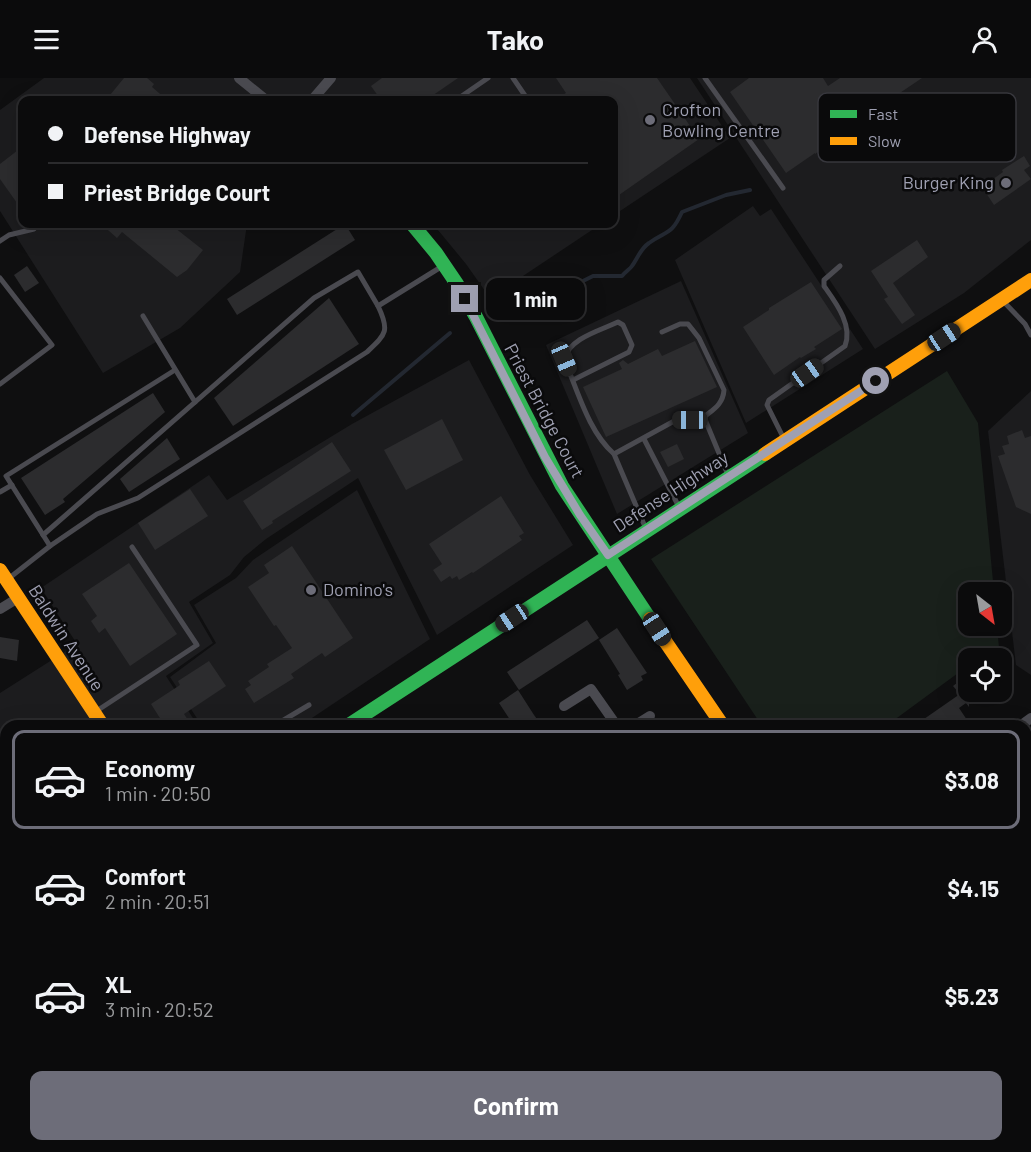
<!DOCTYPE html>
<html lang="en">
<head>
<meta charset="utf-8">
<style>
  :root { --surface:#0b0b0c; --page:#141415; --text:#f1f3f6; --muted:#9a9b9d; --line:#2b2b2d; --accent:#6d6d79 }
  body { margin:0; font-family:Barlow,sans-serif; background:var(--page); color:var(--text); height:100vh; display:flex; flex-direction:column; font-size:22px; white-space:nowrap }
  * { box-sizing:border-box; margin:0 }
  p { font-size:20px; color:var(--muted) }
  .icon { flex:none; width:33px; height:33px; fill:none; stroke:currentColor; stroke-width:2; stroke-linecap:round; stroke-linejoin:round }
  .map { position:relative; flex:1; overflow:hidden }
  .drawer { position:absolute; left:0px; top:642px; width:1032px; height:432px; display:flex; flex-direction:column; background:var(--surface); border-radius:18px 18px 0 0; box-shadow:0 6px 24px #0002,0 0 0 2px var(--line) }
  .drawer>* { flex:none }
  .guide { position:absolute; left:18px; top:18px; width:600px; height:132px; border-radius:12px; box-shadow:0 6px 24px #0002,0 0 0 2px var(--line); display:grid; align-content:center; height:132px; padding:0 30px; background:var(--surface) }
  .needle { width:39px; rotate:149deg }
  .controls { position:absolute; left:958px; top:504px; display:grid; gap:12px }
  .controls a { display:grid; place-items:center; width:54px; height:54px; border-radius:12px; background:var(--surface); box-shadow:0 6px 24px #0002,0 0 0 2px var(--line); font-size:30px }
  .end { position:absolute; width:27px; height:27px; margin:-14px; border:8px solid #9fa0b2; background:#111; box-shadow:0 0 0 3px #111 }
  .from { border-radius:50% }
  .bubble { position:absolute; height:42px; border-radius:12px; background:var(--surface); box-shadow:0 6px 24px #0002,0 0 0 2px var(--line); font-size:20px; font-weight:700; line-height:42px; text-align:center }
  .car { position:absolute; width:18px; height:36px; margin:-18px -9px; border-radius:8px; box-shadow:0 0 4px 2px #0007; background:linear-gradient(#222 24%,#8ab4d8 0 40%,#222 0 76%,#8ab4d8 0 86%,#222 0) }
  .guide b { display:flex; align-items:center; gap:21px; height:57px; font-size:22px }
  .guide b+b { border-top:2px solid var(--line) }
  .guide i { width:15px; height:15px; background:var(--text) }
  ul { padding:10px 0 0; list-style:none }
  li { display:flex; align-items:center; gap:18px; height:99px; margin:0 12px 9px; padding:0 18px; border:3px solid transparent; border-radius:12px }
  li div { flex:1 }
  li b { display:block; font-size:22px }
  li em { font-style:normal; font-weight:700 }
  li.current { border-color:var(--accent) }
  li>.icon { width:54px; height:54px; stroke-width:1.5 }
  .button { display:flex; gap:12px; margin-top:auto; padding:12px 30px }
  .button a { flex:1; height:69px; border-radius:12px; background:var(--accent); color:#fff; font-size:24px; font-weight:700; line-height:69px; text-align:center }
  header { display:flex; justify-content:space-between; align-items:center; height:78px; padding:0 30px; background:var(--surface); font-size:27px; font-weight:700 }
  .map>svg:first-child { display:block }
  .built { fill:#1c1c1e }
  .green { fill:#19201b }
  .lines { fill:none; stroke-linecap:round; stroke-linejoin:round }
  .stream { stroke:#232831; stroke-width:4 }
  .building { fill:#2c2c2e }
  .lane { stroke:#4a4a50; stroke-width:5 }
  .street { stroke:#4a4a50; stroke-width:10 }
  .fast { stroke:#30b455; stroke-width:14 }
  .slow { stroke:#ff9f0a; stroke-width:14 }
  .route { stroke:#9fa0b2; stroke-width:8 }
  .poi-dot { fill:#6d6d79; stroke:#0a0a0b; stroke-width:2 }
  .labels { text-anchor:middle; stroke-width:5; stroke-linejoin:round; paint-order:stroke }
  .poi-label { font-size:18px; fill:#9fa0b2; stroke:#0a0a0b; text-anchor:start }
  .street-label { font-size:18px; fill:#9fa0b2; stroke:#0a0a0b }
  .key { fill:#0a0a0b; stroke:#37373d; stroke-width:1.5 }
  .key-label { font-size:16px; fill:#9fa0b2 }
</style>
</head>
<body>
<header><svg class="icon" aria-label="menu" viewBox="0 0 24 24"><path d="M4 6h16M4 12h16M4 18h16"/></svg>Tako<svg class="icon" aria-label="person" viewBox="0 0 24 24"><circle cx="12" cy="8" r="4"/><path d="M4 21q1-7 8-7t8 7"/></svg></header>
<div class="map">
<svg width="1031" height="1074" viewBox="0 0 1031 1074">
  <rect width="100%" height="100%" fill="#0f0f10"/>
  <g class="built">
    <polygon points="44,0 690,0 730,60 614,137 614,22 22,22 22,146 247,146 240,194 180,250 103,295 0,133 0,32"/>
    <polygon points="697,0 1031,0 1031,162 964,215 875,271"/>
    <polygon points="753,128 760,138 771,131 863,271 746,345 675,182"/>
    <polygon points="433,146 601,146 490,220 466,186"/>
    <polygon points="681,203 748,355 617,436 546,267"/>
    <polygon points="469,282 530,397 573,467 437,557 358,400 266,461 244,479 230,497 189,524 213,565 166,598 198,648 6,648 6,662 0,653 0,615 77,566 41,510 209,397 227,422 352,346"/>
    <polygon points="1031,313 1031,597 1016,587 988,353"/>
    <polygon points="357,412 430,561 300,648 202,648 170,599 216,565 194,527 236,500 253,482"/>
  </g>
  <polygon class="green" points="947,293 978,345 994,514 969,514 969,548 997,548 1000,580 969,580 969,587 886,648 762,648 651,481"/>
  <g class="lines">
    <g class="stream">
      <path d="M530 224 545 217 567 211 593 198H622C625 194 630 191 632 188 638 180 640 171 649 165 667 152 671 158 682 134L726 117 750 112"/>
      <polyline points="353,337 450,255"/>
    </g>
  </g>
  <g class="building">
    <polygon points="124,0 147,0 154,6 152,9 167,22 106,22"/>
    <polygon points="382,0 458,0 426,22 381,22 371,8"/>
    <polygon points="556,0 657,0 699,61 619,117 614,109 614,22 555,22 566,15"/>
    <polygon points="749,0 823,0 828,8 840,0 922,0 851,48 852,49 815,76 815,75 786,95 730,14"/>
    <polygon points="22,69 22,132 0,101 0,86"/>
    <polygon points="1024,78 1030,88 1024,92 1031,101 994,127 982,109 1003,94 1002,92"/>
    <polygon points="112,146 170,146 203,172 187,192 177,199 122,154 117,160 108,152"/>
    <polygon points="345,146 355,162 237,237 227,221"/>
    <polygon points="917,162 928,179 893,205 915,237 902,246 884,221 888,219 871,193"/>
    <polygon points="27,188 39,205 25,214 14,197"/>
    <polygon points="811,204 842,251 814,269 816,271 801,280 800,279 774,297 743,249 769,232 769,230"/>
    <polygon points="329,220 359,266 233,348 214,320"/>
    <polygon points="695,263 717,309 606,359 583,309 622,291 619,285 623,282 628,286 658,271 662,278"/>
    <polygon points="153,315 165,334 63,421 65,424 45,437 21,400"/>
    <polygon points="442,341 463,382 406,412 384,372"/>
    <polygon points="1022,352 1025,360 1031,358 1031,436 1016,429 998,378 1005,376 1002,368 1009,366 1007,358"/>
    <polygon points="167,360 180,381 129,414 120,401"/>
    <polygon points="332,364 351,393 272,443 273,445 262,452 243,423"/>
    <polygon points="677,366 684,381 668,389 660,374"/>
    <polygon points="190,411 208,438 155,472 138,445"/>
    <polygon points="501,418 524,455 519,458 522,462 473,495 472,494 459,502 457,498 452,501 450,498 441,504 433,492 442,486 429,466"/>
    <polygon points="292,468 353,560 325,579 322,575 291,596 294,600 254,625 245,611 251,607 248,603 269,589 267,586 292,570 276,547 274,548 248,509 269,495 264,487"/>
    <polygon points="129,485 177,556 130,588 105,550 99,555 91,543 97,538 82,516"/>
    <polygon points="587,542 599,560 519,612 507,594"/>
    <polygon points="617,550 647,595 641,598 643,602 627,612 618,597 620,596 599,562"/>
    <polygon points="0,559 19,562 17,583 0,580"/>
    <polygon points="209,583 226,608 184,636 192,648 165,648 151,626 180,607 178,603"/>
    <polygon points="969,596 969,614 981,614 969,622 969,629 966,625 959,630 971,648 914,648 960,616 953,608"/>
    <polygon points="518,612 534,637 542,648 514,648 499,625"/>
  </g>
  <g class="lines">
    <g class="lane">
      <polyline points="513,0 528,22"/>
      <polyline points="705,0 783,110"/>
      <polyline points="456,22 488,0"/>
      <polyline points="0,163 9,157 34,151"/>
      <polyline points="0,200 52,267 0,306"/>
      <polyline points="1002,222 1025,246 1031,257"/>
      <polyline points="143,238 195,324"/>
      <path d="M662 254 680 246H688L699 260 724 312C723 326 714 331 704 339"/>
      <path d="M573 302 629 274 632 267 623 247 618 244C599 253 570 260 564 281 578 313 588 353 614 376"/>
      <polyline points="644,361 679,429"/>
      <path d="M784 361 767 327 769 322 845 268C853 247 836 225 824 208V202L840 188"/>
      <polyline points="0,414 12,407"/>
      <polyline points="646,451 614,376 676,342 690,342 704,339 728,397"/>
      <polyline points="43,457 314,220 358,194 378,228 441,189"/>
      <polyline points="50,468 6,398 175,292"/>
      <path d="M8 501 50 468 97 436 138 420 367 274C386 256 390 253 378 228"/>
      <polyline points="95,634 197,567 132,469"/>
      <polyline points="277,646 309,627"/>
      <polyline points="84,648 95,640"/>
      <polyline points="0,705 6,714"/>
      <polyline points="0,825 6,836"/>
    </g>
    <g class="street">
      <polyline points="239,0 266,22"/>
      <polyline points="312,22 331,0"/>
      <polyline points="0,531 18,520"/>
      <polyline points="564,628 591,611 617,648"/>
      <polyline points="634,648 650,638"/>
      <polyline points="1020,648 1031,640"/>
      <polyline points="1026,1037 1031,1044"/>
      <polyline points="0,1046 6,1045"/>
      <polyline points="157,1068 171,1074"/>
      <polyline points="495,1068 506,1074"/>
      <polyline points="820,1074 821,1068"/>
    </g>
    <g class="fast">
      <polyline points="412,146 436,175 457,206 476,239 562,408 650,541"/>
      <polyline points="347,648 765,376"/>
      <polyline points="0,874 6,870"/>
    </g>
    <g class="slow">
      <polyline points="765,376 1031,202"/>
      <polyline points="0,492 103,648"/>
      <polyline points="650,541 723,648"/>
      <polyline points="620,1068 620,1074"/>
    </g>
  </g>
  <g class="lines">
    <polyline class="route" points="465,221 545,379 580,437 608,477 876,303"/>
  </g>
  <g class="poi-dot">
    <circle cx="650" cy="42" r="6"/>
    <circle cx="1006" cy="105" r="6"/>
    <circle cx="311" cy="512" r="6"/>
  </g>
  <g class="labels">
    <g class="poi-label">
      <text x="662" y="38">Crofton<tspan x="662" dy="21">Bowling Centre</tspan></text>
      <text x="994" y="111" text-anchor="end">Burger King</text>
      <text x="323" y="518">Domino's</text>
    </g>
    <g class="street-label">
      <text transform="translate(544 333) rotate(62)" y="6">Priest Bridge Court</text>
      <text transform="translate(671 414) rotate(-33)" y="6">Defense Highway</text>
      <text transform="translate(66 560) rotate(57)" y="6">Baldwin Avenue</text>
    </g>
  </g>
  <rect x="818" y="15" width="198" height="69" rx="9" class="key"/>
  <rect x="830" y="32" width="27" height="8" fill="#30b455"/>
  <rect x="830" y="59" width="27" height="8" fill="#ff9f0a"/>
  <g class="key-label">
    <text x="868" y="42">Fast</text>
    <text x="868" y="69">Slow</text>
  </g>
</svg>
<div class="controls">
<a><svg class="needle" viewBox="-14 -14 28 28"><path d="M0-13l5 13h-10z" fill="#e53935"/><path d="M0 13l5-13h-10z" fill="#9a9b9d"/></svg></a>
<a><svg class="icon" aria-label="locate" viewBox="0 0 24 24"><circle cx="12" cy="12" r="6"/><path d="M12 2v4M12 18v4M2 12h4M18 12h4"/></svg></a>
</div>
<i class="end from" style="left:876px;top:303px"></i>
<i class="end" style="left:465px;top:221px"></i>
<div class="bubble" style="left:486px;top:200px;width:99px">1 min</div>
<i class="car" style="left:944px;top:259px;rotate:57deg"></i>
<i class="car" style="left:564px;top:281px;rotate:157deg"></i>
<i class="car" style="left:807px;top:295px;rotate:55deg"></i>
<i class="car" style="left:690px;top:342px;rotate:270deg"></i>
<i class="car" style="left:512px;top:540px;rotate:237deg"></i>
<i class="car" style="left:657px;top:551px;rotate:147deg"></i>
<div class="guide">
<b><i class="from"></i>Defense Highway</b>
<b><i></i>Priest Bridge Court</b>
</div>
<section class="drawer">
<ul>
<li class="current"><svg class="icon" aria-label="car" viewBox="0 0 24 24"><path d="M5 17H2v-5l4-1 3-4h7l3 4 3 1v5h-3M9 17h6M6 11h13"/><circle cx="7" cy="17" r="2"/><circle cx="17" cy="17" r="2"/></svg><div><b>Economy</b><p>1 min · 20:50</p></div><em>$3.08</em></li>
<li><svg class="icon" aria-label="car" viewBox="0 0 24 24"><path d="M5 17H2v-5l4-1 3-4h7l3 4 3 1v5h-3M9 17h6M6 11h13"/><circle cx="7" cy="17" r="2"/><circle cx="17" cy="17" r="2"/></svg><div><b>Comfort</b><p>2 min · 20:51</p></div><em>$4.15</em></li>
<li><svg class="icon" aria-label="car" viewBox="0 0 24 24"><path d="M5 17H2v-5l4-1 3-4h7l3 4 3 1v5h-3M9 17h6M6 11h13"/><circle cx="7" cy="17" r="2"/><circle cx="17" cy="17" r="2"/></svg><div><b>XL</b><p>3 min · 20:52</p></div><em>$5.23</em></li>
</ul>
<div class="button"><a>Confirm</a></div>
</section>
</div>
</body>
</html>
